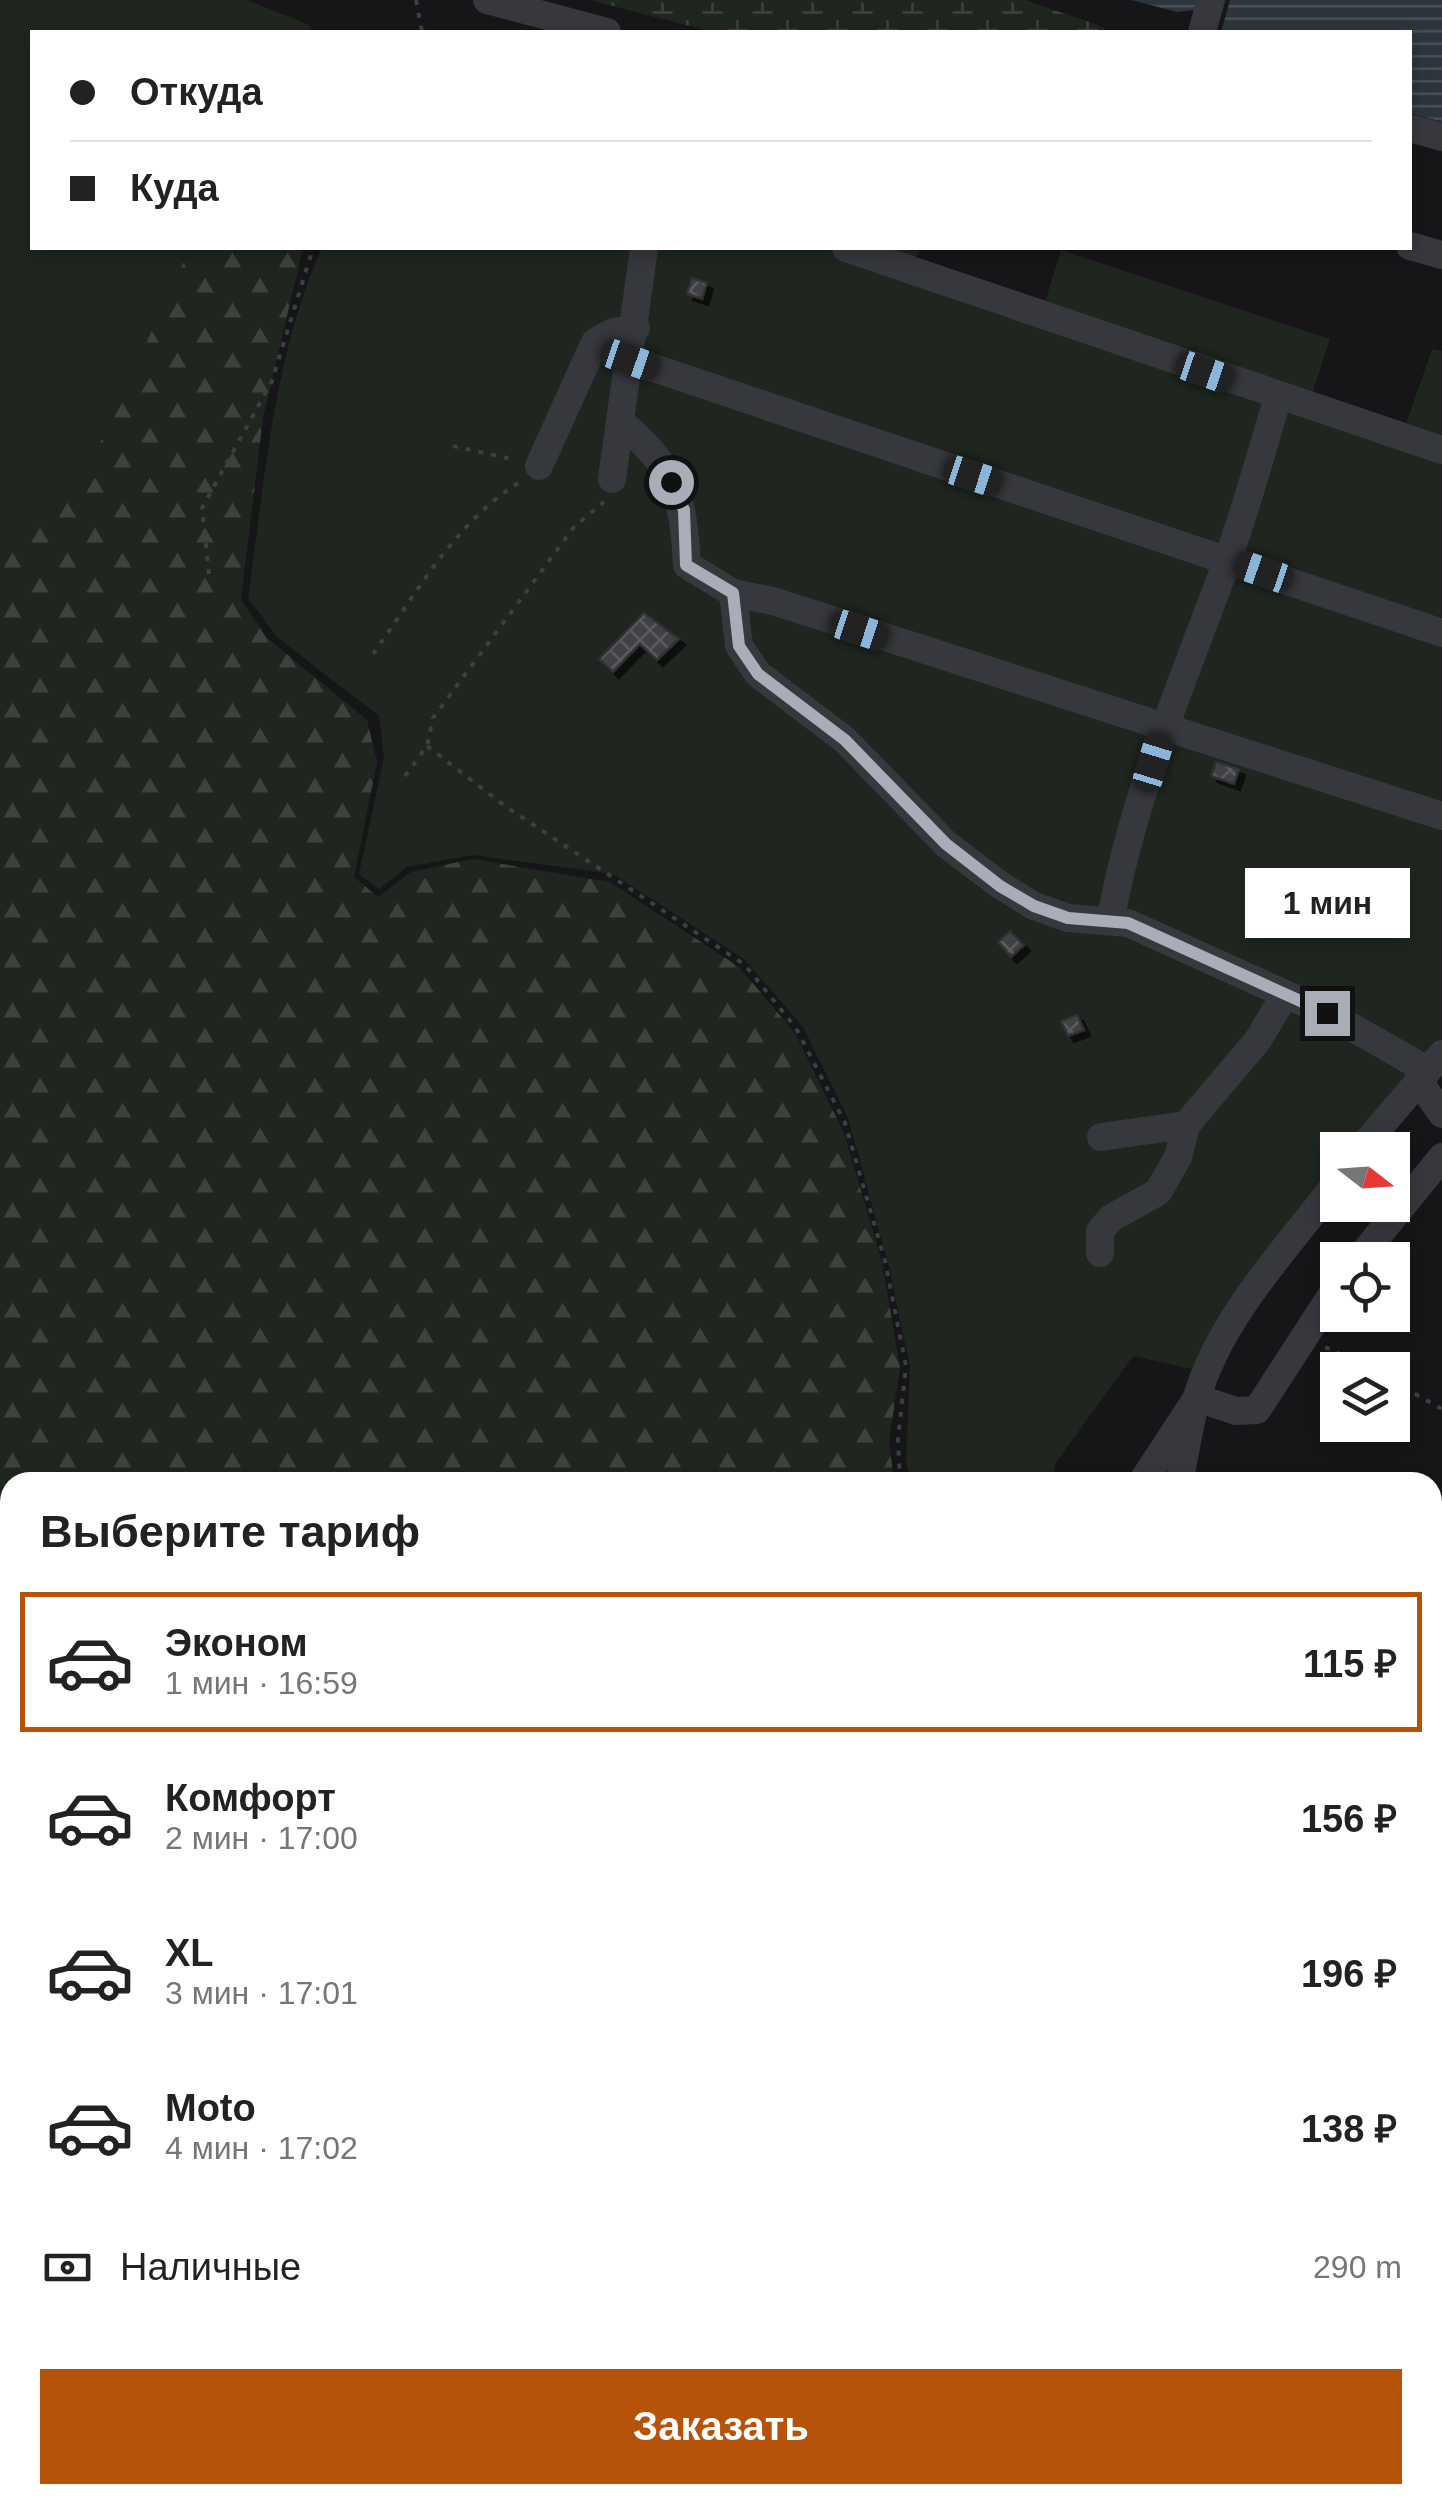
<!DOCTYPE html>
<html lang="ru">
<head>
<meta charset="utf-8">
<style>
  :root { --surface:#fff; --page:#f2f2f2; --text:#222; --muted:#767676; --line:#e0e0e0; --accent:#b45309 }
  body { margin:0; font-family:Arial,sans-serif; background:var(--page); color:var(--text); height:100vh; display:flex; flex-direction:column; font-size:38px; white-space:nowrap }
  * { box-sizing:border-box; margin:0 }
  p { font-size:32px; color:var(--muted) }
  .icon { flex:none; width:55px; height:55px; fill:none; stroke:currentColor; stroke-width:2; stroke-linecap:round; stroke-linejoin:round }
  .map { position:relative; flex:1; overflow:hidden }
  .drawer { position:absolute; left:0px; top:1472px; width:1442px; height:1032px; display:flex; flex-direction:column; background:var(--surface); border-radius:30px 30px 0 0; box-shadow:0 5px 15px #0003 }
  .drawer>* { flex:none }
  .banner { position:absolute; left:30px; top:30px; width:1382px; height:220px; border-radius:0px; box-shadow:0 5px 15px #0003; display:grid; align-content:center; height:220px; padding:0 40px; background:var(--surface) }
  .needle { width:65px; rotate:107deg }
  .buttons { position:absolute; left:1320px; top:1132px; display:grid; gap:20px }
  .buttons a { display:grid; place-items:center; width:90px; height:90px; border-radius:0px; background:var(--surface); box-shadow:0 5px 15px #0003; font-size:50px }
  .end { position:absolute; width:45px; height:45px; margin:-22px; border:12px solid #a8adb8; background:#111; box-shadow:0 0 0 5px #111 }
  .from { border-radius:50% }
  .bubble { position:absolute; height:70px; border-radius:0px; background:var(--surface); box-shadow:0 5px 15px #0003; font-size:32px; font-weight:800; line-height:70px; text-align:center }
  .car { position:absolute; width:30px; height:60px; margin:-30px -15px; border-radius:12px; box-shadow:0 0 8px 2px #0007; background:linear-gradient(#222 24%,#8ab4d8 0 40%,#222 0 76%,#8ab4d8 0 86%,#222 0) }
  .banner b { display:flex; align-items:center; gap:35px; height:95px; font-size:38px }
  .banner b+b { border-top:2px solid var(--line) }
  .banner i { width:25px; height:25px; background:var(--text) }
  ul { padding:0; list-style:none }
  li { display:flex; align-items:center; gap:30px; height:140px; margin:0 20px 15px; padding:0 20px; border:5px solid transparent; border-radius:0px }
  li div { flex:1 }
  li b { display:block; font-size:38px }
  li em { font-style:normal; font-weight:800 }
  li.active { border-color:var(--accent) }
  li>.icon { width:90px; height:90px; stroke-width:1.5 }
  h2 { padding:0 40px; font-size:45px; line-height:120px }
  .pay { display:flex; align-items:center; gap:25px; height:110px; padding:0 40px; font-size:38px }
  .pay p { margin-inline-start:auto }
  .button { display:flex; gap:20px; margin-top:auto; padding:20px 40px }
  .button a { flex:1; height:115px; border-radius:0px; background:var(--accent); color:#fff; font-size:40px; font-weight:800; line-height:115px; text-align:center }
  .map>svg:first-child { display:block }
  .green { fill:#1e261f }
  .forest { fill:url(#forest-firs) }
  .wetland { fill:url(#wetland-marsh) }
  .water { fill:url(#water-rules) }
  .building { fill:url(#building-cross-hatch); stroke:#303034; stroke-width:2.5; filter:url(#shadow) }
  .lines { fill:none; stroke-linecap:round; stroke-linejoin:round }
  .path { stroke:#3d3f44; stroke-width:4; stroke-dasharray:5 8; stroke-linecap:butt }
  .minor { stroke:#37383d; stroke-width:28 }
  .route { stroke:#a8adb8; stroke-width:12 }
</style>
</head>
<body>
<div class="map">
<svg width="1442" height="2504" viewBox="0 0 1442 2504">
  <defs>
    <pattern id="forest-firs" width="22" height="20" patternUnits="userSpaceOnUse" patternTransform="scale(2.5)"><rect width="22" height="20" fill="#1e261f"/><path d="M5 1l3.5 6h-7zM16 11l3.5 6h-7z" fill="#3c433d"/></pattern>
    <pattern id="wetland-marsh" width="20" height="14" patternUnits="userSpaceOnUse" patternTransform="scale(2.5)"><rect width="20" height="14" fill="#1e261f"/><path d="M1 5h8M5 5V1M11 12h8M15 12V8" fill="none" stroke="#3c433d"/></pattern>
    <pattern id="water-rules" width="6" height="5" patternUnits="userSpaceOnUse" patternTransform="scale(2.5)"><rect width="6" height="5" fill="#2c353c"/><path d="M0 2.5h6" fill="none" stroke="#485056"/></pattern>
    <pattern id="building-cross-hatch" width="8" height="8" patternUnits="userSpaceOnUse" patternTransform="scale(2.5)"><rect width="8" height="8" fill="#404145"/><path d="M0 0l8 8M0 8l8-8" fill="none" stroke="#595a5e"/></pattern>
    <filter id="shadow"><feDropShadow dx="6" dy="6" stdDeviation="0" flood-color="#0009"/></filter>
  </defs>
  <rect width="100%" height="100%" fill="#161618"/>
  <g class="green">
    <polygon points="0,0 247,0 310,25 311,32 32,32 32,248 190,248 92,460 0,547"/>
    <path d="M322 248H919L908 281 1038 325 1061 250 1330 339 1311 397 1405 427 1432 349 1442 351V1050L1358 1150H1338L1337 1174 1196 1370 1133 1356 1055 1464 1053 1482H910L906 1461 910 1367 889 1267 848 1118 803 1027 745 960 613 874 473 855 407 867 379 889 359 874 384 757 379 716 277 637 248 598C265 481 273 356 322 248Z"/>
  </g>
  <g class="forest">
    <polygon points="190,248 303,248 263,418 241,599 266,637 367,720 377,762 354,877 378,897 411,872 473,859 610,882 739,967 795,1033 844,1133 882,1262 900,1367 889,1441 894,1482 10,1482 10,2487 0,2483 0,547 92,460"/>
    <polygon points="1442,1764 1442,2504 621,2504 625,2495 1432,2495 1432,1765"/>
    <polygon points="37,2495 225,2495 224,2504 76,2504"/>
  </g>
  <polygon class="wetland" points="590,0 1025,0 1104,27 1104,32 712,32"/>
  <g class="water">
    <polygon points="1131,0 1197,0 1194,10 1177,12"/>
    <polygon points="1230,0 1442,0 1442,122 1410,113 1410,32 1221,32"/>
  </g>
  <g class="building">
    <polygon points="692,278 707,283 702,299 687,294"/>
    <polygon points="644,613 679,639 657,660 640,644 613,672 599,659"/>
    <polygon points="1216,762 1239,769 1234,784 1211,776"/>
    <polygon points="1010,931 1024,945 1011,957 998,942"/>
    <polygon points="1077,1015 1084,1030 1068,1036 1061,1021"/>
  </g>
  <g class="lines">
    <g class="path">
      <polyline points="416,0 422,32"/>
      <polyline points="453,446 516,460"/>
      <polyline points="209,574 202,508 272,381 313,248"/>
      <path d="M373 654C416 594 456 521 520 482"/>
      <polyline points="427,746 505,806 745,965 796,1028 845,1123 885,1261 906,1366 898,1439 900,1482"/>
      <polyline points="405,776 427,746 433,718 574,527 604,502"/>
      <polyline points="1325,1347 1374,1370"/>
      <polyline points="1392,1381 1442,1409"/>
      <polyline points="1432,1759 1442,1756"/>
      <polyline points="508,2495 516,2504"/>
    </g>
    <g class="minor">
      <polyline points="487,0 607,32"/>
      <polyline points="1202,32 1211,0"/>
      <polyline points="1410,128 1442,137"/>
      <polyline points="1410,246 1442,255"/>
      <polyline points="846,248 1442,450"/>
      <polyline points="630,360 1442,633"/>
      <path d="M621 422C675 469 683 494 687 565L733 593 773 601 1442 816"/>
      <polyline points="539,466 595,342 613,332 636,328"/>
      <polyline points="612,479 644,248"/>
      <polyline points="733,593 739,646 758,674 845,740 946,844 1000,885 1034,906 1068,918 1128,923 1327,1013 1427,1070"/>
      <path d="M1111 918C1133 796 1183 681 1226 564 1246 510 1261 453 1278 397"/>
      <polyline points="1418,1080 1442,1114"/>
      <polyline points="1101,1137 1186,1125"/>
      <polyline points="1360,1150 1442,1054"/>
      <polyline points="1100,1253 1100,1231 1111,1218 1158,1192 1178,1157 1186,1125 1258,1040 1284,996"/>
      <polyline points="1358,1260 1442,1157"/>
      <polyline points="1142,1482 1197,1398 1236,1411 1257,1410 1338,1285"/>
      <path d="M1179 1482C1185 1455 1189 1427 1196 1400 1220 1317 1287 1248 1338 1181"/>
      <polyline points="247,2504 250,2495"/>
      <polyline points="559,2504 563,2495"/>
    </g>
  </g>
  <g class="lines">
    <polyline class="route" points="671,482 684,510 686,565 733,593 739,646 758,674 845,740 946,844 1000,886 1034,906 1068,918 1128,923 1327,1013"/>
  </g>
</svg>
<div class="buttons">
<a><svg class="needle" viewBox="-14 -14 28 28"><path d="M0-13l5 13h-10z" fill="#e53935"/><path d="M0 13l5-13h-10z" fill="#767676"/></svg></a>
<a><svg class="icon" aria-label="locate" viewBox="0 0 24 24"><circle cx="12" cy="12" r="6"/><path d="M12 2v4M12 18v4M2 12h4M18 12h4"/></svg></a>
<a><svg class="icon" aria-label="layers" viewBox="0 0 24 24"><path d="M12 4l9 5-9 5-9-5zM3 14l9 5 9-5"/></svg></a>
</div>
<i class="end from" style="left:671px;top:482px"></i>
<i class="end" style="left:1327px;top:1013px"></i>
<div class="bubble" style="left:1245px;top:868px;width:165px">1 мин</div>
<i class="car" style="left:630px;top:360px;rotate:109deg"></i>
<i class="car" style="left:1205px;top:372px;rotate:109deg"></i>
<i class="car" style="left:973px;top:476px;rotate:108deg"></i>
<i class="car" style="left:1263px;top:572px;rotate:289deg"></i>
<i class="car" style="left:859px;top:630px;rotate:108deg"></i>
<i class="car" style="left:1153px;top:762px;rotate:17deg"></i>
<div class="banner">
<b><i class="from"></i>Откуда</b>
<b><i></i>Куда</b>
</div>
<section class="drawer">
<h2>Выберите тариф</h2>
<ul>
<li class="active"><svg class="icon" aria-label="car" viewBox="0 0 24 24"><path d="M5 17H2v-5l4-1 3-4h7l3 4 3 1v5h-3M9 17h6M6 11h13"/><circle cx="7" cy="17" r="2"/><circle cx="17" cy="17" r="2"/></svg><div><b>Эконом</b><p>1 мин · 16:59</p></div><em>115 ₽</em></li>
<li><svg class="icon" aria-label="car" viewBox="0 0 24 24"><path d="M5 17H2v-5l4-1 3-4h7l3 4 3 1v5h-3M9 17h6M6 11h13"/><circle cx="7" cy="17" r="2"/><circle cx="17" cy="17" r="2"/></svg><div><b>Комфорт</b><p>2 мин · 17:00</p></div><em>156 ₽</em></li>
<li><svg class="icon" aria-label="car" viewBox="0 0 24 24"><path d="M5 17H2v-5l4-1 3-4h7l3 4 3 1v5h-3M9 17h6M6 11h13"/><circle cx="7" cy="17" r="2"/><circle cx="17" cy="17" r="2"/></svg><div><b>XL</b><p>3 мин · 17:01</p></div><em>196 ₽</em></li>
<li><svg class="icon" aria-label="car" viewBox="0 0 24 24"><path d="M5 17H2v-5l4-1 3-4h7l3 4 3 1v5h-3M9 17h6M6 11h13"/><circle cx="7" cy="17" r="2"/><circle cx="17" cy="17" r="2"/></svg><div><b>Moto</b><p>4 мин · 17:02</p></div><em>138 ₽</em></li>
</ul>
<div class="pay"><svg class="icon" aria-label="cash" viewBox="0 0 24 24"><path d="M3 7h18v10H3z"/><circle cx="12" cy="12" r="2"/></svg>Наличные<p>290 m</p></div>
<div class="button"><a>Заказать</a></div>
</section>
</div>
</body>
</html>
